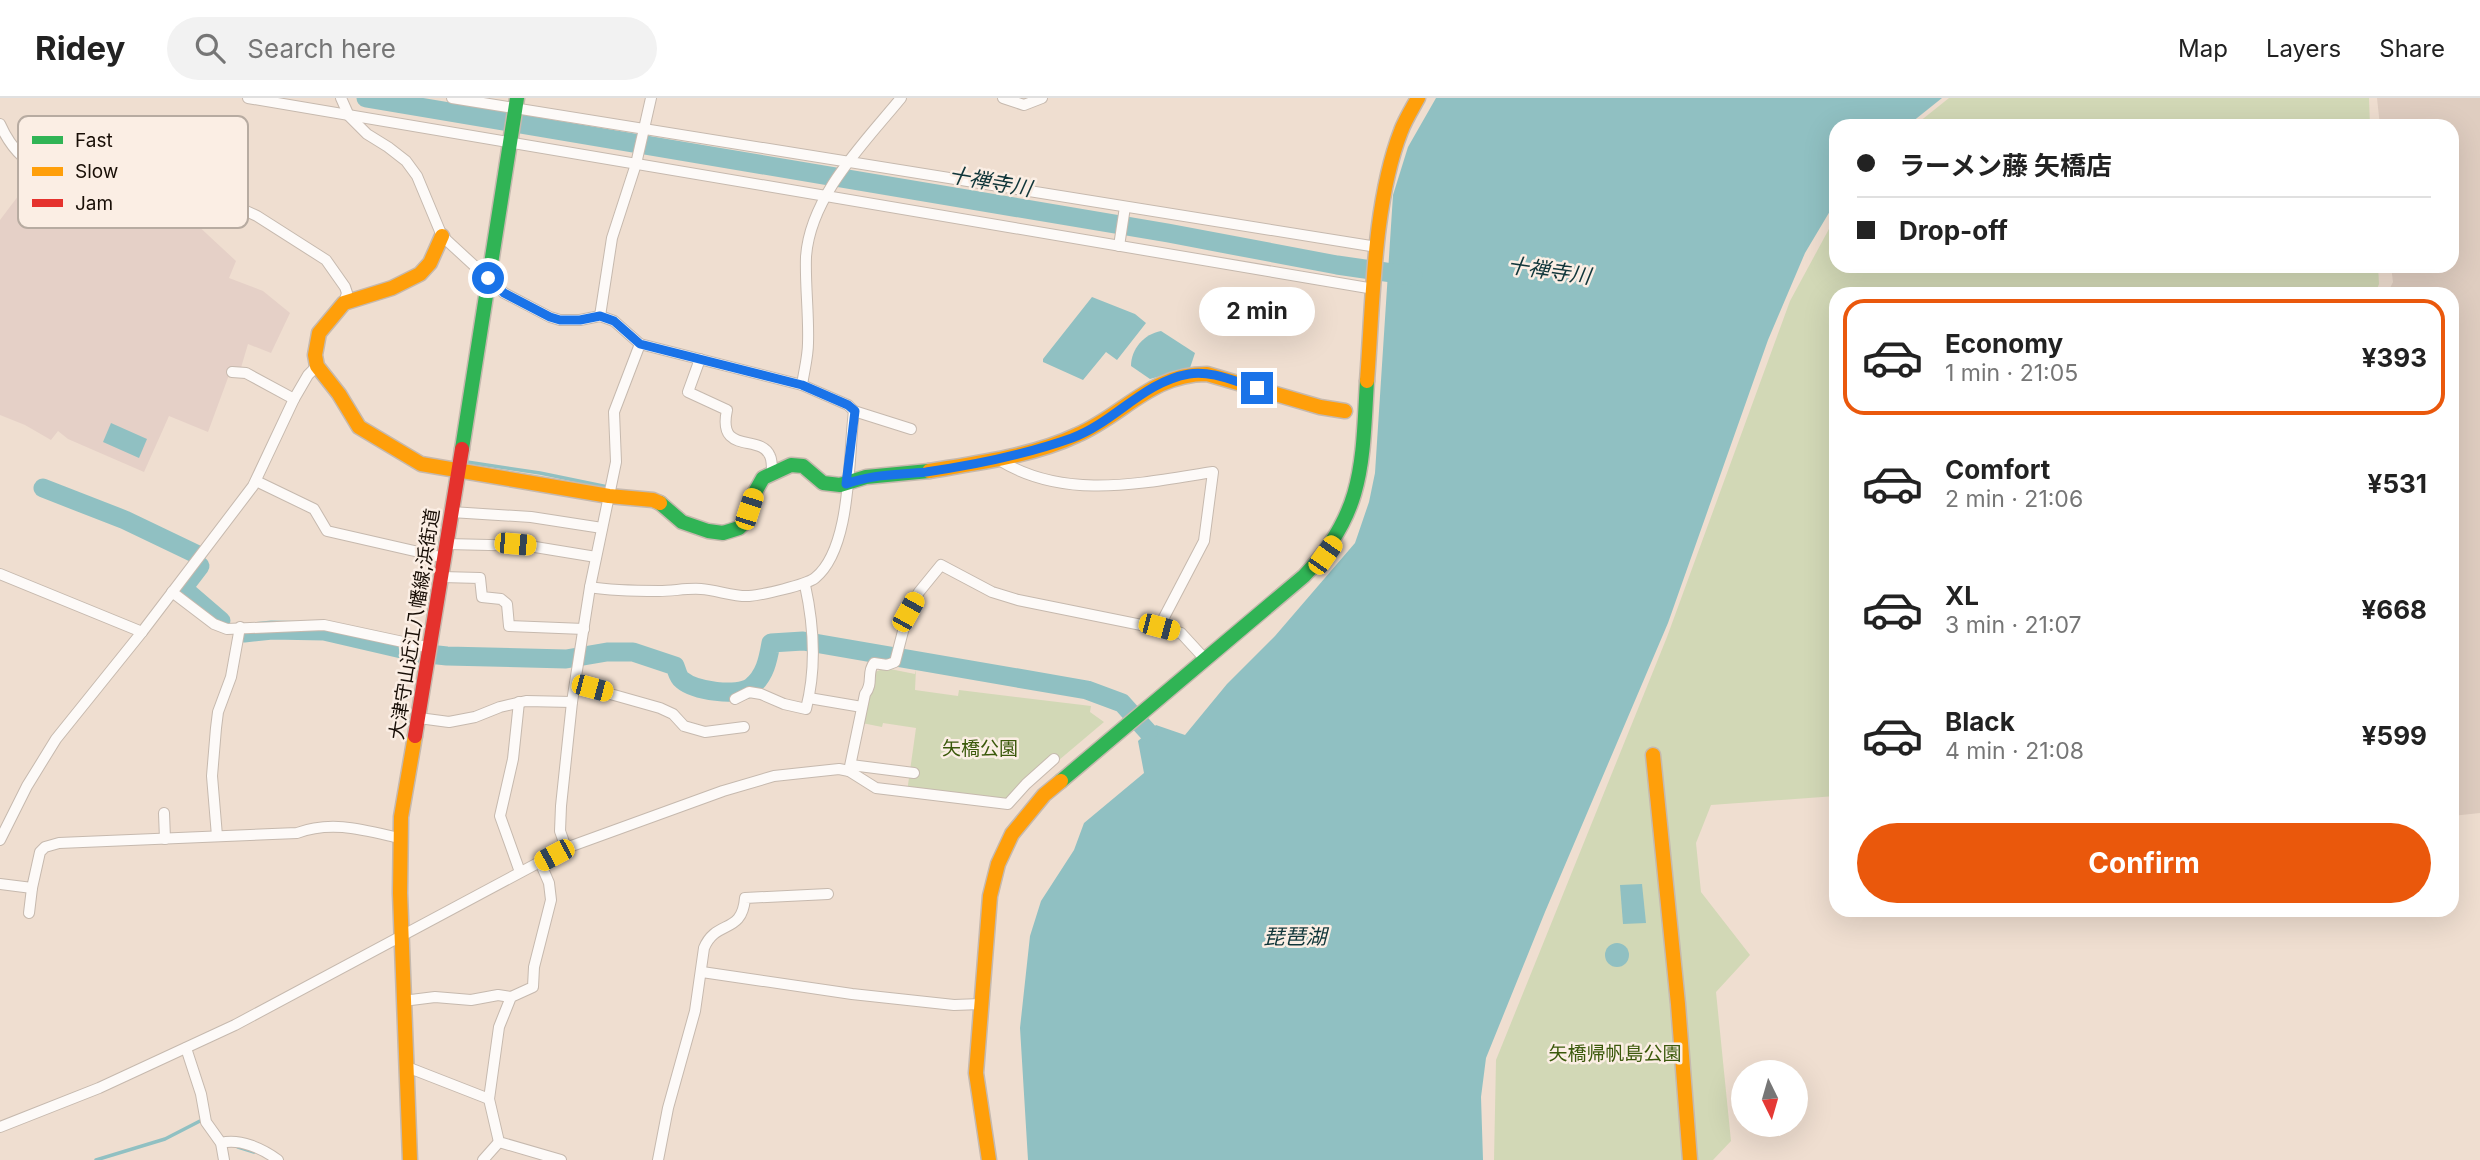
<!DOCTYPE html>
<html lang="en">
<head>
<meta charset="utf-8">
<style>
  :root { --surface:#fff; --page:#f2f2f2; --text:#222; --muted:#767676; --line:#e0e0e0; --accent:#ea580c }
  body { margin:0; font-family:Inter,"Noto Sans JP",sans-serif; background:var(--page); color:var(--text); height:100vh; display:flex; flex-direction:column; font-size:26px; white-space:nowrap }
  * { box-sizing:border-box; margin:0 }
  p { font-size:23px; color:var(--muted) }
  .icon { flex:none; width:38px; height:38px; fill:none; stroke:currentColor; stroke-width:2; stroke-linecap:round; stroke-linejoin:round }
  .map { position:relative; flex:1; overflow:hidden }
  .sheet { position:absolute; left:1829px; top:189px; width:630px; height:630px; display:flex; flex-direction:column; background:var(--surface); border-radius:21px; box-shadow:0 7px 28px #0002 }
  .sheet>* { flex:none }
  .guide { position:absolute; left:1829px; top:21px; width:630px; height:154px; border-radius:21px; box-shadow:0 7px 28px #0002; display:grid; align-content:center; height:154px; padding:0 28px; background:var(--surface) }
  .needle { width:46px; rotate:175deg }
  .controls { position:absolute; left:1731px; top:962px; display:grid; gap:14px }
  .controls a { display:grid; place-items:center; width:77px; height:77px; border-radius:50%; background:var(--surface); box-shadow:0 7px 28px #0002; font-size:35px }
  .end { position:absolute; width:32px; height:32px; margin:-16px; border:9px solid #1a73e8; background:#fff; box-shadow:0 0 0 4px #fff }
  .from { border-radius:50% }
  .bubble { position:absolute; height:49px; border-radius:24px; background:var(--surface); box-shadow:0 7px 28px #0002; font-size:23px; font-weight:700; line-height:49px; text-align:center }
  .car { position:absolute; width:21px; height:42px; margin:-21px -10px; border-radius:9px; box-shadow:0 0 5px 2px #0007; background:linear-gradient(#f5c518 24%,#345 0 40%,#f5c518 0 76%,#345 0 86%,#f5c518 0) }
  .guide b { display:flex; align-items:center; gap:24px; height:66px; font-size:26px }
  .guide b+b { border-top:2px solid var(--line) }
  .guide i { width:18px; height:18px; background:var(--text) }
  ul { padding:12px 0 0; list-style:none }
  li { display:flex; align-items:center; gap:21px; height:116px; margin:0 14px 10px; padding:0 14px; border:4px solid transparent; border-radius:21px }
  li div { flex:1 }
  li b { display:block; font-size:26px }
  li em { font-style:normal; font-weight:700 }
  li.selected { border-color:var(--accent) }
  li>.icon { width:63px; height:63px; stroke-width:1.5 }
  .button { display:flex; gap:14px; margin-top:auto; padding:14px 28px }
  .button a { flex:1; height:80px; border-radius:42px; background:var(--accent); color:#fff; font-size:28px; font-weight:700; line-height:80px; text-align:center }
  header { display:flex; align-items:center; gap:42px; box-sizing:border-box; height:98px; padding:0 35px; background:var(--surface); border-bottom:2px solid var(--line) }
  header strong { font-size:33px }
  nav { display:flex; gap:38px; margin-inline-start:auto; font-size:24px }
  .search { width:490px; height:63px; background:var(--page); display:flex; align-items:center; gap:18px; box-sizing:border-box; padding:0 24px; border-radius:38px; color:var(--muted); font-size:26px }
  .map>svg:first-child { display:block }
  .industrial { fill:#dfcdc0 }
  .education { fill:#e5d0c7 }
  .green { fill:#d2d8b6 }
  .water { fill:#90c0c2 }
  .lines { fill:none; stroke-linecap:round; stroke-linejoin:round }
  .stream { stroke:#90c0c2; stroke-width:3.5 }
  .river { stroke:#90c0c2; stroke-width:19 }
  .street-casing { stroke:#c6b9ae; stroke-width:12 }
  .fast-casing { stroke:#c6b9ae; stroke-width:17 }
  .slow-casing { stroke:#c6b9ae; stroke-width:17 }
  .jam-casing { stroke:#c6b9ae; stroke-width:17 }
  .street { stroke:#fdfaf8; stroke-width:10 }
  .fast { stroke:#30b455; stroke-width:14 }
  .slow { stroke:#ff9f0a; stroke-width:14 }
  .jam { stroke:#e5322d; stroke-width:14 }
  .route { stroke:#1a73e8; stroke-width:9 }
  .labels { text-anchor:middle; stroke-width:5; stroke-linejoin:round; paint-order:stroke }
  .street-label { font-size:19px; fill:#180e06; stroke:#fbeee4 }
  .park-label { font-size:19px; fill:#3b590b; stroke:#fbeee4 }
  .water-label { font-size:21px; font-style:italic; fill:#10363a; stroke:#fbeee4 }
  .key { fill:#fbeee4; stroke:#b7aba1; stroke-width:2 }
  .key-label { font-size:19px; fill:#180e06 }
</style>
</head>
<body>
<header>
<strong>Ridey</strong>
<div class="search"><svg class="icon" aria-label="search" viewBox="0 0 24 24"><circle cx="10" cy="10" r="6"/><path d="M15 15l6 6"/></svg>Search here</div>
<nav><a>Map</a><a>Layers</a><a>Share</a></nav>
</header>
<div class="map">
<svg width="2480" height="1062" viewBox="0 0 2480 1062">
  <rect width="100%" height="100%" fill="#efded0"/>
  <polygon class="industrial" points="2377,0 2480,0 2480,715 2452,718 2452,196 2387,196 2393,184 2391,168 2452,168 2452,28 2380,28"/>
  <polygon class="education" points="34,77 57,84 102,85 126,90 170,92 179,110 236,163 229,180 263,193 290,215 271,255 248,246 240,273 229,277 208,334 169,318 144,374 68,341 58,333 51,342 25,327 0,317 0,122"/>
  <g class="green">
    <polygon points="1949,0 2369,0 2370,28 1914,28"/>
    <polygon points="1836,118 1836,168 2378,168 2379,186 2375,196 1836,196 1836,698 1711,707 1696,745 1701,794 1750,857 1716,894 1731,1043 1713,1062 1494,1062 1496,962 1667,539 1790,203"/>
    <polygon points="885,570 915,576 916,571 915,592 958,598 959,592 1091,608 1090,614 1104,624 1033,684 1011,709 907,694 916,630 883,625 882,629 862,625 875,574"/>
  </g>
  <g class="water">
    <polygon points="1436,0 1942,0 1907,28 1836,28 1836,103 1805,155 1768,242 1668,525 1545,814 1486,960 1481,999 1483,1062 1028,1062 1020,930 1030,838 1041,803 1074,752 1084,725 1144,675 1138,643 1156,627 1185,637 1227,586 1275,538 1355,445 1369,404 1375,375 1393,97 1408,49"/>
    <polygon points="1092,199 1135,216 1146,225 1117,262 1106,254 1083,282 1043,264 1043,261"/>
    <path d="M1161 233 1195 255 1190 270 1150 281 1131 268C1131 251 1144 236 1161 233Z"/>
    <polygon points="111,325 147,341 139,360 103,344"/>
    <polygon points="1642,786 1646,825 1623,826 1620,787"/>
    <circle cx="1617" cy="857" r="12"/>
  </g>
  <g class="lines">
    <g class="stream">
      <polyline points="467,364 540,375 608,389"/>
      <polyline points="238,1049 254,1054"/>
      <polyline points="96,1062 165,1041 200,1023"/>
    </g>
    <g class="river">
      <polyline points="366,0 1168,135 1337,167 1413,178"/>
      <polyline points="43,390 125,422 196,456"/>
      <polyline points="200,468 184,489 185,492 221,523"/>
      <path d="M244 535 272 532 324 533 419 555 447 558 566 561 607 554H633L675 568C677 573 678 579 682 582 695 593 737 599 751 589 765 578 768 562 771 545L803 543 1087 592 1122 605 1148 634"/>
    </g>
    <g class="street-casing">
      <g id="street">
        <polyline points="248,0 1374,191"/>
        <path d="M341 0 349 18 367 36 388 49 406 63 417 78 442 138 504 195 550 219 560 222H580L600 218 614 223 640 246 802 287 848 307 854 313C848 359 852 450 815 480 806 487 762 497 749 498 734 499 717 492 701 491 687 490 673 493 659 493 636 493 613 493 590 489"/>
        <polyline points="452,0 1377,149"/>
        <polyline points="1003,0 1024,7 1042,0"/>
        <path d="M0 26C12 53 28 68 57 77L171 84 195 91 233 107 257 118 326 162 345 189 347 195 344 205"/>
        <polyline points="1119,148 1125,109"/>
        <polyline points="600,218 612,140 636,66 651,0"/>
        <path d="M700 261 688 294 727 312C717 358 761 335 770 358 772 362 772 369 772 374"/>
        <polyline points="232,274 246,275 294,301"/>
        <path d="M802 287C804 273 808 259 808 245 809 216 805 187 806 159 810 98 865 44 901 0"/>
        <polyline points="854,313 911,331"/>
        <path d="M999 362C1065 403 1142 385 1213 374L1204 443 1159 529"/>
        <polyline points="256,383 314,411 327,433 445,460"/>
        <polyline points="451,414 531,419 602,430"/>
        <polyline points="447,446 529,448 596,459"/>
        <polyline points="0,476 142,534"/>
        <polyline points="442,479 480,480 482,499 501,501 507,506 509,528 584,531"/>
        <polyline points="172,494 214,526 227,531 324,527 431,550"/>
        <polyline points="575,586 660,610 673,616 684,628 705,634 744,629"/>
        <polyline points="809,600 862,609"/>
        <path d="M735 601 749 594 761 596 784 606 806 611C817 569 814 528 805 487"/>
        <polyline points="519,604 513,661 500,718 520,774"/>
        <polyline points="419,620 449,624 475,619 500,609 526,603 572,604"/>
        <polyline points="851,667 914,675"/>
        <path d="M849 673 865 596C874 585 866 575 874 565L887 567 895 564 908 514 919 494 941 467 992 494 1018 502 1181 535 1204 560"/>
        <polyline points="164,715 165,741"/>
        <polyline points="217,738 212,678 216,630 218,614 231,579 240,529"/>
        <polyline points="0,742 27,688 56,641 142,534 253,388 294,301 308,277 317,268"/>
        <polyline points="566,750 560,733 561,708 572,604 590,489 616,364 614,314 640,246"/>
        <polyline points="540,764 549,785 551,802 534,869 533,889 511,899 499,929 489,1001 499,1044 561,1062"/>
        <path d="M0 786 32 790 40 754 45 749 59 745 297 735C332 722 364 732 399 740"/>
        <polyline points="29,815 32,790"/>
        <polyline points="702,874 852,896 954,907 981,906"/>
        <polyline points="403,903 435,899 471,902 498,897 511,899"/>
        <polyline points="186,950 201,996 206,1024 221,1045 224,1062"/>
        <polyline points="407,969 489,1001"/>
        <polyline points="0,1029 99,990 235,927 566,750 723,693 774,678 839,671 849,673 876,690 1008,706 1026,686 1054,661"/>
        <path d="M221 1045C240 1040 263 1051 278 1062"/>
        <polyline points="483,1062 499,1044"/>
        <path d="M658 1062 668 1010 695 913 704 850C716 821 742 837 745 800L828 796"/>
      </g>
    </g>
    <g class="fast-casing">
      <g id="fast">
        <polyline points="462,351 517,0"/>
        <polyline points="660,405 682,424 708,433 723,435 739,430 744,425 754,396 763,380 791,367 803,368 823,385 840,387 866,379 929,373"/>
        <path d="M1061 683 1304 478C1365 414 1362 365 1367 283"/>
      </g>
    </g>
    <g class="slow-casing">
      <g id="slow">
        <polyline points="442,138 430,165 420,176 392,190 344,205 319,235 315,257 317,268 339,296 359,329 421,366 609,398 653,402 660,405"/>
        <path d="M1367 283C1373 206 1373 105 1401 33 1405 22 1412 11 1418 0"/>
        <path d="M929 373C977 365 1033 358 1077 337 1125 316 1151 276 1207 276L1320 309 1345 313"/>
        <polyline points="1653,657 1678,906 1690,1062"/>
        <polyline points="410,1062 400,795 401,719 415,638"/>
        <polyline points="989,1062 976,975 990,798 998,766 1012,736 1044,697 1061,683"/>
      </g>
    </g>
    <g class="jam-casing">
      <polyline id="jam" points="415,638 462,351"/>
    </g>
    <use href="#street" class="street"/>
    <use href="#fast" class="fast"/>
    <use href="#slow" class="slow"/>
    <use href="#jam" class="jam"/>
  </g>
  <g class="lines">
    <path class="route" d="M488 180 504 195 550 219 560 222H580L600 218 614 223 640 246 802 287 848 307 855 313 846 386C872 376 899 377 926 374 975 367 1024 357 1072 340 1115 324 1143 284 1189 276 1211 272 1236 284 1257 290"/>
  </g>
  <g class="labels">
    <g class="street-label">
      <text transform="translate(414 526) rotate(-81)" y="7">大津守山近江八幡線;浜街道</text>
    </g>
    <g class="park-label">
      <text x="980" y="657">矢橋公園</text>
      <text x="1615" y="962">矢橋帰帆島公園</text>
    </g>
    <g class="water-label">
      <text transform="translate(990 84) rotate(10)" y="7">十禅寺川</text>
      <text transform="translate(1549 173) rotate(8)" y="7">十禅寺川</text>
      <text x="1295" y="846">琵琶湖</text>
    </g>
  </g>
  <rect x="18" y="18" width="230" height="112" rx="10" class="key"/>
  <rect x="32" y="38" width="31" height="8" fill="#30b455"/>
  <rect x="32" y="69" width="31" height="9" fill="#ff9f0a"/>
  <rect x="32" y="101" width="31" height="8" fill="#e5322d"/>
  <g class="key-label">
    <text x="75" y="49">Fast</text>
    <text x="75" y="80">Slow</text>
    <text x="75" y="112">Jam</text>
  </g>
</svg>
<div class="controls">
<a><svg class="needle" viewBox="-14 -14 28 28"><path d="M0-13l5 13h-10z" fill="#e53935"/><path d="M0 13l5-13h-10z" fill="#767676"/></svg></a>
</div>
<i class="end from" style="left:488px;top:180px"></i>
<i class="end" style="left:1257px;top:290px"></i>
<div class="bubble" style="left:1199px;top:189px;width:116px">2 min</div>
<i class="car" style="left:749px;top:411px;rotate:18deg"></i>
<i class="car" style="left:515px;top:446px;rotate:95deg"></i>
<i class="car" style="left:1325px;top:457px;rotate:35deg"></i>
<i class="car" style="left:908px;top:514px;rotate:29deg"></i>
<i class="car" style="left:1159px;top:529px;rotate:105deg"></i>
<i class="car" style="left:592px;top:590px;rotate:105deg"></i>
<i class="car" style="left:554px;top:757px;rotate:242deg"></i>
<div class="guide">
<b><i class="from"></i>ラーメン藤 矢橋店</b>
<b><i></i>Drop-off</b>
</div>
<section class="sheet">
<ul>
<li class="selected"><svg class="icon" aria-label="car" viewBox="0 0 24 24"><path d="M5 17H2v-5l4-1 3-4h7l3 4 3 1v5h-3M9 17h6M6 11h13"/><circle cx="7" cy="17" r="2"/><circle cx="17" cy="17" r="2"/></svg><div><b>Economy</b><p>1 min · 21:05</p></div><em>¥393</em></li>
<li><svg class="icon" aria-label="car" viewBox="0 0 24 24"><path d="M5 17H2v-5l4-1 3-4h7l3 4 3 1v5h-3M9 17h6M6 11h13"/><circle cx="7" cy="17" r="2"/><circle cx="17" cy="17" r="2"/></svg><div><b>Comfort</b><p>2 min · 21:06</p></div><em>¥531</em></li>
<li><svg class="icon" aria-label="car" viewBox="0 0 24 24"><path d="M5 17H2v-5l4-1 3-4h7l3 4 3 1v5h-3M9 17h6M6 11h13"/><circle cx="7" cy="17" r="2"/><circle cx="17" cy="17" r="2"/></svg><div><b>XL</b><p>3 min · 21:07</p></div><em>¥668</em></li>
<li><svg class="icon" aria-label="car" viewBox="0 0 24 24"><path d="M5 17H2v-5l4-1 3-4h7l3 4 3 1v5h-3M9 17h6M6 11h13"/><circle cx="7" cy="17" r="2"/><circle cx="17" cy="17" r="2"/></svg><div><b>Black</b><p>4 min · 21:08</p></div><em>¥599</em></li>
</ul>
<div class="button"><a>Confirm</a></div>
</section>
</div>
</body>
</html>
